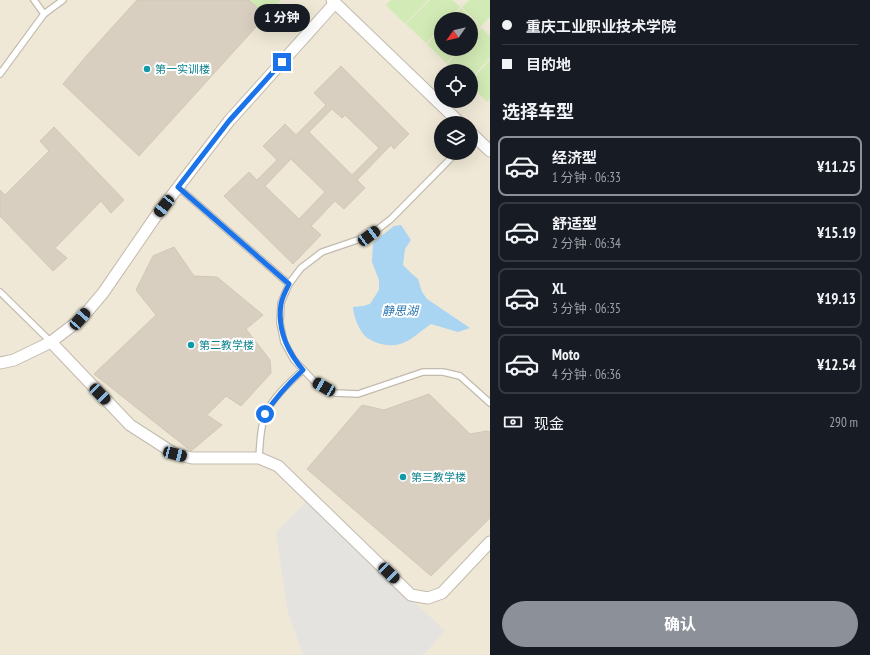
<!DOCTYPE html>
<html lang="zh">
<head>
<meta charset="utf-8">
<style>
  :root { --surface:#171b24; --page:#242831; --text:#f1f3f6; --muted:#9ea1a6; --line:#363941; --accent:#8c9099 }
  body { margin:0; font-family:"PT Sans Narrow","Noto Sans SC",sans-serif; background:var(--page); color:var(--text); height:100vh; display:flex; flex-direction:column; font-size:15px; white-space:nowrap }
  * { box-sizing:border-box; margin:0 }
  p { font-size:13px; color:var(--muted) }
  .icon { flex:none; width:22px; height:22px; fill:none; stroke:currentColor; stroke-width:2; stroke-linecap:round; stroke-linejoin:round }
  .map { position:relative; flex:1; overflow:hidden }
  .sheet { display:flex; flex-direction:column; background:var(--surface); width:380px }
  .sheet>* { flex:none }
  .top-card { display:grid; align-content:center; height:88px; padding:0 12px; background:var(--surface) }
  .needle { width:26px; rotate:236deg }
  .controls { position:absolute; left:434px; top:12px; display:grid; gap:8px }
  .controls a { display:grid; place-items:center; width:44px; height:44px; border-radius:50%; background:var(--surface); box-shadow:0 4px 16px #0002; font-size:20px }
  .end { position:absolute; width:18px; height:18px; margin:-9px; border:5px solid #1a73e8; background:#fff; box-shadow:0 0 0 2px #fff }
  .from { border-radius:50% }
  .bubble { position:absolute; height:28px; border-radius:14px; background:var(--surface); box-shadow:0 4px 16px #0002; font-size:13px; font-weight:700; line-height:28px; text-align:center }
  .car { position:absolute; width:12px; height:24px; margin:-12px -6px; border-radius:5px; box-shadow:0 0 3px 1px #0007; background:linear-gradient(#222 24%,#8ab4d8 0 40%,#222 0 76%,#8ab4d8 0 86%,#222 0) }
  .top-card b { display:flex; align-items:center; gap:14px; height:38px; font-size:15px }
  .top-card b+b { border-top:1px solid var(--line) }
  .top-card i { width:10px; height:10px; background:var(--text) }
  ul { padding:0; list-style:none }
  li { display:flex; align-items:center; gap:12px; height:60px; margin:0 8px 6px; padding:0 4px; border:2px solid var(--line); border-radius:8px }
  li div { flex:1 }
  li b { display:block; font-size:15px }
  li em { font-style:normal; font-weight:700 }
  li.selected { border-color:var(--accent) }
  li>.icon { width:36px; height:36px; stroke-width:1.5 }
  h2 { padding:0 12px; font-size:18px; line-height:48px }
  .pay { display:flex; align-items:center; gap:10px; height:44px; padding:0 12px; font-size:15px }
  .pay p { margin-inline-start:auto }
  .cta { display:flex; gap:8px; margin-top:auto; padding:8px 12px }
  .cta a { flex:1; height:46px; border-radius:24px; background:var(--accent); color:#fff; font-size:16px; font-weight:700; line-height:46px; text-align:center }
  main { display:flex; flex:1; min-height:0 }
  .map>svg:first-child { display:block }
  .education { fill:#efe8d6; fill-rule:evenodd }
  .green { fill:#d2eab5 }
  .parking { fill:#e5e3e0 }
  .water { fill:#a9d4f2 }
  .building { fill:#d8cfc1; stroke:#d3c7b4; fill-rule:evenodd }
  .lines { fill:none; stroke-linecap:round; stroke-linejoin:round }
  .service-casing { stroke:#c2bbae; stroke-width:8 }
  .minor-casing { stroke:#c2bbae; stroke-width:13 }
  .service { stroke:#fff; stroke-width:5.5 }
  .minor { stroke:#fff; stroke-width:11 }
  .route { stroke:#1a73e8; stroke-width:5 }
  .culture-dot { fill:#0f9aa8; stroke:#fff; stroke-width:1.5 }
  .labels { text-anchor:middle; stroke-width:4; stroke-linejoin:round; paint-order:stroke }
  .culture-label { font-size:11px; fill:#0d838f; stroke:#fff; text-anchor:start }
  .water-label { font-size:12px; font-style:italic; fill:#2e7ab2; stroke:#fff }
</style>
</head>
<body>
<main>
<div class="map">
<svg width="490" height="655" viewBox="0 0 490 655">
  <rect width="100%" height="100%" fill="#f6f3ec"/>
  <path class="education" d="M0 0H490V655H0ZM441 19H471V49H441ZM441 71H471V101H441ZM441 123H471V153H441Z"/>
  <g class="green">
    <polygon points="248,0 281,0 266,16"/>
    <polygon points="391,0 428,0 405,24 386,5"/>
    <polygon points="430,0 453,0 460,7 449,19 441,19 441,27 426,43 406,24"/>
    <polygon points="469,0 490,0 490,17 481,26 462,7"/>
    <polygon points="461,8 481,27 471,37 471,19 451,19"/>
    <polygon points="482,28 490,36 490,58 471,78 471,71 455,71 447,64 461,49 471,49 471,39"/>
    <polygon points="441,29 441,49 459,49 446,63 427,44"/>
    <polygon points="490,60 490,99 487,102 471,86 471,80"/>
  </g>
  <polygon class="parking" points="307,501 445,631 423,655 303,655 288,613 276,533"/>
  <path class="water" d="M401 225 411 240 405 249 403 265 412 274 418 279 422 292 427 299 470 328 458 332 431 324C422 330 413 339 403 343 391 348 374 344 365 336 359 330 353 315 353 307L363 306 370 304 379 290V280L372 262 373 243 380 237 394 226Z"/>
  <g class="building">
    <polygon points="137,0 249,0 266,16 139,156 63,84 88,54"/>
    <path d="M341 66 409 134 394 149 391 145 357 180 365 188 344 209 335 201 311 226 321 235 293 264 224 196 249 172 257 180 277 160 263 146 285 124 296 135 326 105 314 93ZM332 109 342 118 345 115 379 148 352 175 309 132ZM291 159 325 192 299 219 265 186Z"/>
    <polygon points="54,127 124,200 111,213 101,201 55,248 67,258 53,271 0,216 0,190 5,195 49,151 40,141"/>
    <polygon points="174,247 194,276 217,277 263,315 246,329 270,360 271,373 241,406 226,396 207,415 222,425 191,451 94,374 156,315 136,290 153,256"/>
    <polygon points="429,394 470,434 487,431 490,432 490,518 431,576 307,469 362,405 384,410"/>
  </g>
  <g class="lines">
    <g class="service-casing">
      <g id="service">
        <polyline points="34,0 44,14"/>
        <polyline points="0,74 44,14 63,0"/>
        <polyline points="456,153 391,219 369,236 322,252 301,268 289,284 281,303 280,323 284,342 294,360 314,381 335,393 358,394 423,372 443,372 460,376 490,403"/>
        <polyline points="178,187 289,284"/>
        <polyline points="0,292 51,342"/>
        <path d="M259 458C260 444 260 428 265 415 272 398 290 382 303 370"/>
      </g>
    </g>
    <g class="minor-casing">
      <g id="minor">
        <polyline points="332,0 460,123"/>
        <polyline points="471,133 490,151"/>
        <polyline points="51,342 130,425 175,454 192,458 259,458 278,466 411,595 428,598 442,593 490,542"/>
        <polyline points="0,363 14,360 51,342 81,319 103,293 156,216 229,121 335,3"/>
      </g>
    </g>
    <use href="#service" class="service"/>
    <use href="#minor" class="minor"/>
  </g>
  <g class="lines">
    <path class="route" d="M265 414C276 397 288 384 303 370 287 351 277 330 281 304 282 298 286 290 289 284L178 187 229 121 282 62"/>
  </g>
  <g class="culture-dot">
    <circle cx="147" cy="69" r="4"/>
    <circle cx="191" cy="345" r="4"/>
    <circle cx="403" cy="477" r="4"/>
  </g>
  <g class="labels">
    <g class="culture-label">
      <text x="155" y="73">第一实训楼</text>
      <text x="199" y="349">第二教学楼</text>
      <text x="411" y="481">第三教学楼</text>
    </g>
    <g class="water-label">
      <text x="400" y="315">静思湖</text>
    </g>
  </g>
</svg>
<div class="controls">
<a><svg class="needle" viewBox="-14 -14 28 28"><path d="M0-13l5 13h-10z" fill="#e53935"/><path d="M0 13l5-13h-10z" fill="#9ea1a6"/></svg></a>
<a><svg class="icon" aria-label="locate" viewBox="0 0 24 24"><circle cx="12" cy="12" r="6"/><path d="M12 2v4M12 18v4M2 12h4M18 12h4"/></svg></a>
<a><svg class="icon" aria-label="layers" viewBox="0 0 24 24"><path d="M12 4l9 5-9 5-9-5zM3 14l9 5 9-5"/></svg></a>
</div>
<i class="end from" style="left:265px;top:414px"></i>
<i class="end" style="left:282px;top:62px"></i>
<div class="bubble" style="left:254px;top:4px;width:56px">1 分钟</div>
<i class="car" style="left:164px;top:206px;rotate:218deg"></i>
<i class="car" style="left:369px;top:236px;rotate:53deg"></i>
<i class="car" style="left:80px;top:319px;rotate:41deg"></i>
<i class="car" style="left:324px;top:387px;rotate:300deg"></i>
<i class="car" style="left:100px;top:394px;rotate:136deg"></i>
<i class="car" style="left:175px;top:454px;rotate:105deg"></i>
<i class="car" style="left:389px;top:573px;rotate:134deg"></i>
</div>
<section class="sheet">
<div class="top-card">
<b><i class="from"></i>重庆工业职业技术学院</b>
<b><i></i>目的地</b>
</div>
<h2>选择车型</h2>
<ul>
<li class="selected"><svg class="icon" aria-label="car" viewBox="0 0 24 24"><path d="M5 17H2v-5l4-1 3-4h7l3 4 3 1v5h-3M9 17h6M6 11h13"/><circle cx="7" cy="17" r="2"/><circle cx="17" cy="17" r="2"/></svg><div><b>经济型</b><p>1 分钟 · 06:33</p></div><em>¥11.25</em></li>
<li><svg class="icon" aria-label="car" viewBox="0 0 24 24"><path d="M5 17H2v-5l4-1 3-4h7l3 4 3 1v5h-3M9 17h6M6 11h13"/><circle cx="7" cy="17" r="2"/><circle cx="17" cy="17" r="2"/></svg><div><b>舒适型</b><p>2 分钟 · 06:34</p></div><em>¥15.19</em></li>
<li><svg class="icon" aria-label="car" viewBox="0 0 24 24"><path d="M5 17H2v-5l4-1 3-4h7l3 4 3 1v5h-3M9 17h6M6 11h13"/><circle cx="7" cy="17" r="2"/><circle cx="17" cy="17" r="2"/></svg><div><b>XL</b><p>3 分钟 · 06:35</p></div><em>¥19.13</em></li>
<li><svg class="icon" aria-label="car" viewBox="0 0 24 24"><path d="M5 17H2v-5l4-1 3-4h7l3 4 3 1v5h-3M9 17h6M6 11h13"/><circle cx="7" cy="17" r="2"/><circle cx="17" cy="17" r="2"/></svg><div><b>Moto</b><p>4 分钟 · 06:36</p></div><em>¥12.54</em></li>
</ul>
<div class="pay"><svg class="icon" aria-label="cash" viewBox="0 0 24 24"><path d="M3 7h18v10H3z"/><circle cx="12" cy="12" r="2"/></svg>现金<p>290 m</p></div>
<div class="cta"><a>确认</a></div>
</section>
</main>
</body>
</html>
